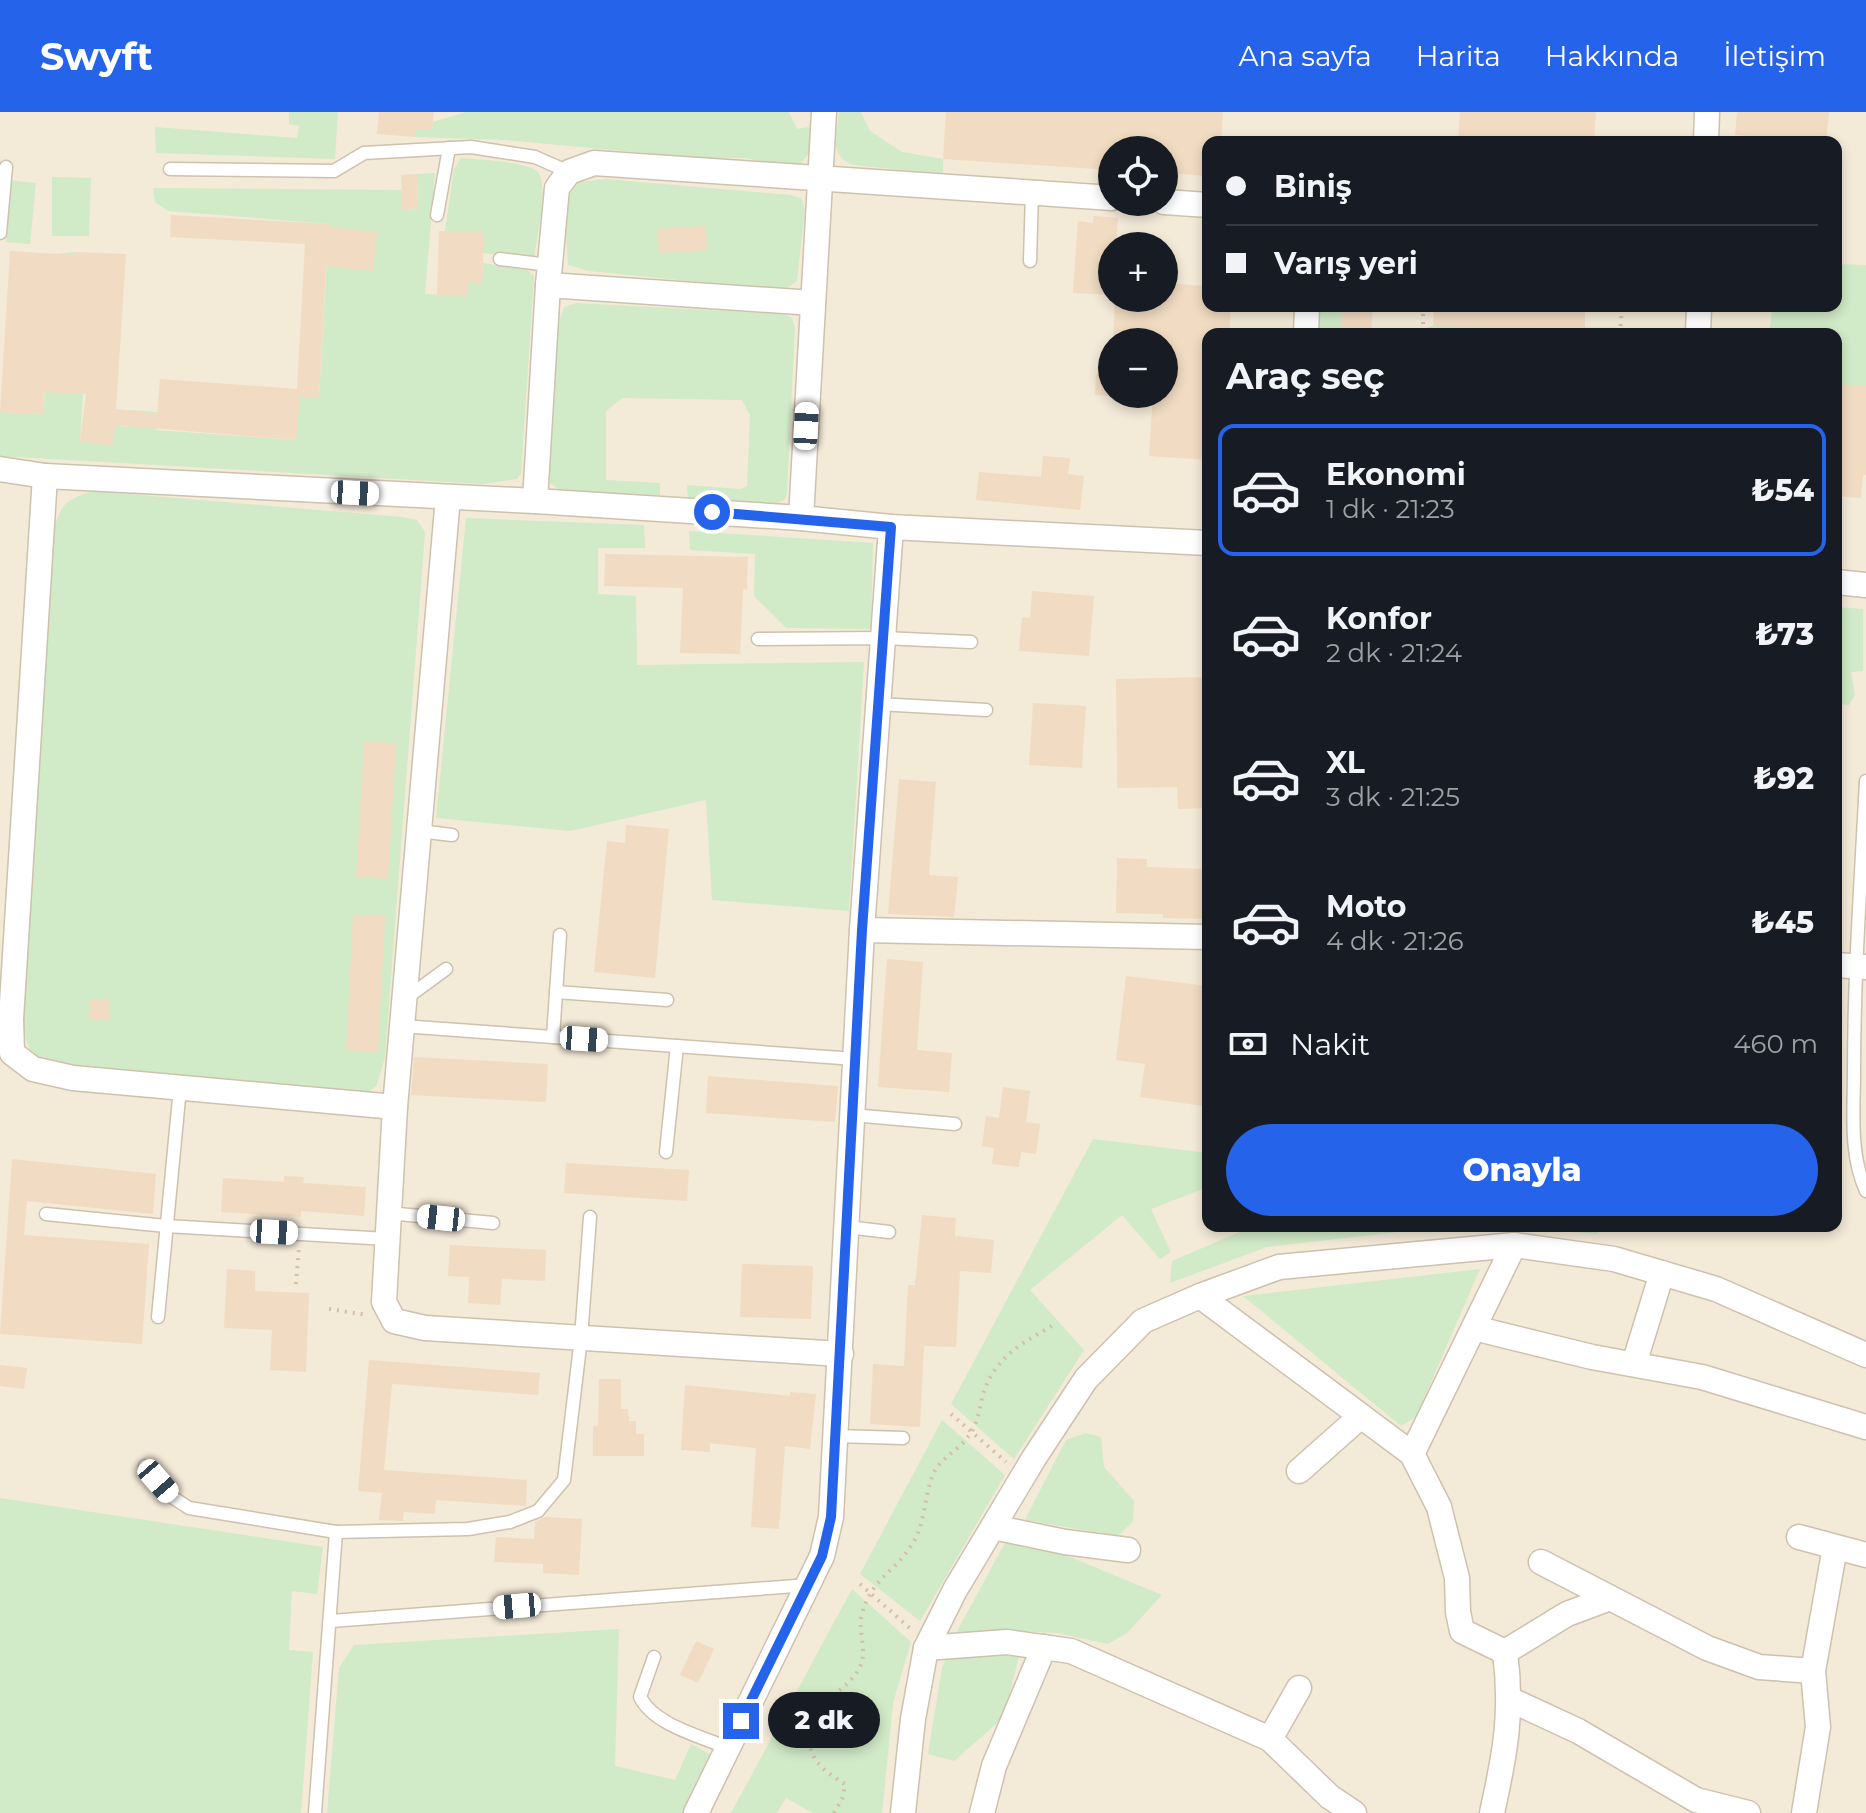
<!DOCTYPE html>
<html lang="tr">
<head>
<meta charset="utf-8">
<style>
  :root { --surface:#171b24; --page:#20242c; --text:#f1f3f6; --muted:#9ea1a6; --line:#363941; --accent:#2563eb }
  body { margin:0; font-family:Montserrat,sans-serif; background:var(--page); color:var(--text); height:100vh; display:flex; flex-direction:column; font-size:30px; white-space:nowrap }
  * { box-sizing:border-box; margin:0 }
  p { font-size:26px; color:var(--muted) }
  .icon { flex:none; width:44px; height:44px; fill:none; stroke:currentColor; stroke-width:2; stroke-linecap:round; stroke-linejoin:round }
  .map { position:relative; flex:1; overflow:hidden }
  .drawer { position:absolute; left:1202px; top:216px; width:640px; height:904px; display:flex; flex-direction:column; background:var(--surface); border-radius:16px; box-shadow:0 4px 12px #0003 }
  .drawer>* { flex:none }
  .guide { position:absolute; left:1202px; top:24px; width:640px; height:176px; border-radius:16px; box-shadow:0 4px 12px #0003; display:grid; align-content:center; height:176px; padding:0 24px; background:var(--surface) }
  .tools { position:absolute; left:1098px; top:24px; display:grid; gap:16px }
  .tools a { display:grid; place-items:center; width:80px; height:80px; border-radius:50%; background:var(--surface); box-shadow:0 4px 12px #0003; font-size:40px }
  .end { position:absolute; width:36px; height:36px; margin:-18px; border:10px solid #2563eb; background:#fff; box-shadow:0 0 0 4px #fff }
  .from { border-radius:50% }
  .bubble { position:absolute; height:56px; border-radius:28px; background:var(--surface); box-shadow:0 4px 12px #0003; font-size:26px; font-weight:800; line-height:56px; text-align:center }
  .car { position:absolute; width:24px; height:48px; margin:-24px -12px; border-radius:10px; box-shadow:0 0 6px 2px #0007; background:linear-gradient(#fff 24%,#345 0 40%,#fff 0 76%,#345 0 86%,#fff 0) }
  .guide b { display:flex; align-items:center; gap:28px; height:76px; font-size:30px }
  .guide b+b { border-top:2px solid var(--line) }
  .guide i { width:20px; height:20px; background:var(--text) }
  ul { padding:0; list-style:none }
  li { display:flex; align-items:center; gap:24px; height:132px; margin:0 16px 12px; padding:0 8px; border:4px solid transparent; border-radius:16px }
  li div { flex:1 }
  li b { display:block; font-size:30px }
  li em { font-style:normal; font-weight:800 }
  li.selected { border-color:var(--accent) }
  li>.icon { width:72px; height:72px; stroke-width:1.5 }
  h2 { padding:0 24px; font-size:36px; line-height:96px }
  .pay { display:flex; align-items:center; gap:20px; height:88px; padding:0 24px; font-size:30px }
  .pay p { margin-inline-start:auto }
  .action { display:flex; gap:16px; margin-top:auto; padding:16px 24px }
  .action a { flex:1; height:92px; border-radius:48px; background:var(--accent); color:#fff; font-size:32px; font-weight:800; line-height:92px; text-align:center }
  header { display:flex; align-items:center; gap:48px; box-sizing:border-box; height:112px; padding:0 40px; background:var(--accent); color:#fff }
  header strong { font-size:38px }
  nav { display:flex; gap:44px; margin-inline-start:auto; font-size:28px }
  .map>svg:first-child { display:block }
  .residential { fill:#f4ead8; fill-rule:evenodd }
  .green { fill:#d1eac7 }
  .building { fill:#f1dbc2 }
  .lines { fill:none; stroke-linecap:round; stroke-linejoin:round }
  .service-casing { stroke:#cec1af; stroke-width:15 }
  .minor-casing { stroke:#cec1af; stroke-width:27 }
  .path { stroke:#d6bea4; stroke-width:4; stroke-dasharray:2 6; stroke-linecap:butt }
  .service { stroke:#fff; stroke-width:12 }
  .minor { stroke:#fff; stroke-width:24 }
  .route { stroke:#2563eb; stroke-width:10 }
</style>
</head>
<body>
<header>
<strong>Swyft</strong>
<nav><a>Ana sayfa</a><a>Harita</a><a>Hakkında</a><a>İletişim</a></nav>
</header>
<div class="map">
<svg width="1866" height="1701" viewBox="0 0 1866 1701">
  <rect width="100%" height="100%" fill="#fcf7e9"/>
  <path class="residential" d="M0 0H1866V1701H0ZM1208 30H1836V194H1208ZM1112 38H1164V90H1112ZM1112 134H1164V186H1112ZM1208 222H1836V1114H1208ZM1112 230H1164V282H1112Z"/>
  <g class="green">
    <polygon points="289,0 338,0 335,47 156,41 155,15 297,26 299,14 289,12"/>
    <polygon points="466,0 789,0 797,17 809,15 811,39 801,51 779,53 745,46 698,46 506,28 415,25 415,18 432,18 433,10"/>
    <path d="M839 0H861L870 19 902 40 943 47V62L853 53C828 43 837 23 839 0Z"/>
    <path d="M461 46C478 48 525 49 537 59 550 71 536 129 534 147L483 141 445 119 454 57Z"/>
    <polygon points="435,61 425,182 467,184 467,170 482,170 483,151 527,158 534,164 521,362 517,367 483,372 0,344 0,300 43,302 54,142 75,140 65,280 83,282 80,329 112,333 115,313 127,315 130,298 157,300 156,318 296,328 297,284 319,285 329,112 168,99 155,90 153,76 401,78 403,97 418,96 417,62"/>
    <polygon points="52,65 91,66 89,124 52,124"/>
    <polygon points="606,67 790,83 801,86 805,97 797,169 787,176 769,177 589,159 568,153 564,91 578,70"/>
    <polygon points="9,68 36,71 30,132 6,130"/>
    <polygon points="1836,152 1866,153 1866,274 1836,285 1836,222 1769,222 1773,194 1836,194"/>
    <path d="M576 191 782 202 791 205 795 215 787 381 784 388 776 391 688 386 687 373 740 377 747 374 750 303 742 288 622 286 606 299V368L660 371V383L561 379 550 371C549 317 546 246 564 195Z"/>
    <polygon points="1320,194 1343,194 1342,218 1371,222 1319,222"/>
    <polygon points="1433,214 1639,216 1646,222 1428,222 1428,215"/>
    <path d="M92 379 402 405 417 408 425 420 385 945 377 973 366 982 74 955 33 944 21 916 53 420C62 391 64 389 92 379Z"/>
    <polygon points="466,406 644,413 645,436 598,436 598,482 636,484 637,553 864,550 849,799 712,788 706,688 570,719 436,706"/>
    <polygon points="689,419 873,431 871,517 786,516 754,484 755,442 690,438"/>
    <polygon points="1836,495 1863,497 1863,559 1851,560 1855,583 1849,593 1836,592"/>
    <polygon points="1093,1027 1208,1041 1208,1075 1151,1097 1171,1140 1160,1147 1122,1103 1030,1178 1084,1238 1014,1347 951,1292"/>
    <polygon points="1241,1114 1599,1114 1598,1122 1514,1115 1432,1116 1267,1135 1170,1171 1172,1149 1242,1119"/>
    <polygon points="1480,1157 1416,1305 1401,1314 1243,1184"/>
    <polygon points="942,1308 1005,1363 920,1509 860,1462"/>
    <polygon points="1086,1321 1101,1325 1104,1355 1134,1389 1133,1409 1118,1424 1025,1408 1066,1328"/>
    <polygon points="0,1386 323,1435 317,1482 292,1479 289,1538 313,1540 301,1701 0,1701"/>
    <polygon points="1005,1431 1046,1435 1162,1483 1127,1521 1108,1532 1057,1521 1015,1519 955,1523"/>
    <polygon points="852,1477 911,1530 893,1591 882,1701 813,1701 786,1686 777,1701 731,1701"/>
    <polygon points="619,1517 615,1654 675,1668 691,1632 715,1645 686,1701 327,1701 339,1556 354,1533"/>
    <polygon points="947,1544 1019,1544 1004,1605 954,1649 928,1642 942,1556"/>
  </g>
  <g class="building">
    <polygon points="379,0 434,0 432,18 415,18 415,25 377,22"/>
    <polygon points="946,0 1223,0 1221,30 1208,30 1208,64 1164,61 1164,38 1112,38 1112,58 943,47"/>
    <polygon points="1460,0 1596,0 1594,30 1458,30"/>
    <polygon points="1737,0 1829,0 1826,30 1735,23"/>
    <polygon points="417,62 418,96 402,97 401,63"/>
    <polygon points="171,103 329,112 329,115 377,120 373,159 326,154 319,286 300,284 296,328 115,313 112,334 80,329 86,282 44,280 43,302 0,300 10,139 75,143 75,140 126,142 116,297 157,302 160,267 297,277 305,132 170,125"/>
    <polygon points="1094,104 1118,106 1116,134 1112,133 1112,183 1073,181 1078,109 1093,111"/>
    <polygon points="705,114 707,138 659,141 657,117"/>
    <polygon points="439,119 484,120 482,171 467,170 467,184 437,183"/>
    <polygon points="1164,171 1208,174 1208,194 1231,194 1229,222 1208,222 1208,348 1149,344 1153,282 1164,282 1164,230 1113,230 1115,186 1164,186"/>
    <polygon points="1343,194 1373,194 1371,221 1341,218"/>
    <polygon points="1434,195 1585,198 1585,217 1433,214"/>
    <polygon points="1096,262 1112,263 1112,284 1095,283"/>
    <polygon points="1836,272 1866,274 1866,363 1863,363 1861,386 1836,384"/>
    <polygon points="1043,344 1070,346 1068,362 1084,364 1080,398 976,388 979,360 1041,365"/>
    <polygon points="605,442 748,445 747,478 743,477 740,542 680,541 683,476 604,474"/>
    <polygon points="1032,479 1094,484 1089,544 1019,539 1022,505 1030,506"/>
    <polygon points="1208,565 1208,696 1178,697 1177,675 1117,676 1116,567"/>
    <polygon points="1033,591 1086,594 1082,656 1029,653"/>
    <polygon points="364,630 396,631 388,767 356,765"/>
    <polygon points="899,667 936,670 929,763 958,765 954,805 888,802"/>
    <polygon points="626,713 669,717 655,866 594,860 607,729 625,731"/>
    <polygon points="1117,746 1147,747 1147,755 1208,757 1208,807 1163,806 1163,802 1116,801"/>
    <polygon points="353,803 385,804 378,940 346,938"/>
    <polygon points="887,847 923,850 917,938 952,941 949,980 878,975"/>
    <polygon points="1126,864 1208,874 1208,963 1203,994 1140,985 1145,952 1116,948"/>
    <rect x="90" y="887" width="20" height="20"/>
    <polygon points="414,945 548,952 546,990 411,983"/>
    <polygon points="708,964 838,974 835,1010 706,1001"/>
    <polygon points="1003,975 1030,979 1026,1010 1040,1012 1036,1042 1021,1040 1019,1055 992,1052 994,1036 982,1034 986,1004 999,1006"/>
    <polygon points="12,1047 156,1062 153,1102 27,1089 24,1123 149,1132 142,1232 0,1222"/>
    <polygon points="566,1051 689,1058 687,1089 564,1081"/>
    <polygon points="284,1064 304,1065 303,1071 366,1075 364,1104 301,1099 301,1105 221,1100 223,1066 284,1070"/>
    <polygon points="922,1103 956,1106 955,1124 994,1128 991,1161 960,1159 956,1235 924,1234 920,1315 870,1312 873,1252 904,1254 908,1173 915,1173"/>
    <polygon points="450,1133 546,1138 545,1169 502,1167 500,1193 468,1191 469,1165 448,1164"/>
    <polygon points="742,1152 813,1154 811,1207 740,1205"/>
    <polygon points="227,1157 255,1159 255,1179 309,1181 306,1260 270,1258 272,1218 224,1216"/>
    <polygon points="369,1248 540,1261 538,1283 392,1272 384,1358 527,1368 526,1394 436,1388 435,1402 404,1400 403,1409 379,1408 382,1381 358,1379"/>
    <polygon points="0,1253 27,1256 24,1277 0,1274"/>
    <polygon points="599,1267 621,1267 621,1297 628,1297 629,1309 636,1309 636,1322 644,1322 644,1344 593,1344 593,1314 598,1314"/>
    <polygon points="685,1273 790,1284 790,1280 816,1282 810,1337 785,1334 779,1417 751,1415 756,1336 710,1331 710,1340 681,1338"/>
    <polygon points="544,1405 582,1407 579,1463 543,1461 543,1452 494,1450 496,1425 534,1427 535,1410"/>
    <polygon points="696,1529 714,1537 698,1571 680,1563"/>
  </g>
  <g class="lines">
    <g class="service-casing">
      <g id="service">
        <polyline points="170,57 334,59 364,41 471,35 535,45 569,60"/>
        <polyline points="437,103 449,36"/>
        <polyline points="0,121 6,55"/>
        <polyline points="500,147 549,153"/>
        <polyline points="1030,149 1032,80"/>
        <polyline points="758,527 883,526 971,530"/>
        <polyline points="878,592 986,598"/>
        <path d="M1866 669C1861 766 1854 862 1854 958 1854 999 1849 1041 1866 1079"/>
        <polyline points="419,719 452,723"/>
        <polyline points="556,880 667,888"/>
        <polyline points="405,887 446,857"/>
        <polyline points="402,914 855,947"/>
        <polyline points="553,925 560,823"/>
        <polyline points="852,1003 955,1012"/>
        <polyline points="666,1040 677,934"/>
        <polyline points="388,1101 493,1111"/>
        <polyline points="46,1102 166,1114 387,1127"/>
        <polyline points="847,1115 889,1120"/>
        <polyline points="158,1205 180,976"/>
        <polyline points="836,1324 903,1326"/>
        <polyline points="145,1354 172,1385 189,1396 336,1420 468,1417 510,1410 538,1399 564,1368 581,1226 590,1105"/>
        <polyline points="331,1509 809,1473"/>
        <path d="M654 1545 640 1585C654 1613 700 1624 728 1636"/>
        <polyline points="315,1701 336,1420"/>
      </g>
    </g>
    <g class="minor-casing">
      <g id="minor">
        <polyline points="1706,30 1707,0"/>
        <polyline points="1164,90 1208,93"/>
        <polyline points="548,173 557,76 569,60 594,51 1112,86"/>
        <polyline points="1306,222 1307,194"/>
        <polyline points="1698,222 1699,194"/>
        <polyline points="0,357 45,364 535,389 801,406 891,415 1208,431"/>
        <polyline points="45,364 11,907 12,941 33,957 73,966 395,995"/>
        <polyline points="448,385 395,995 384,1190 394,1209 425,1216 841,1242"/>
        <polyline points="535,389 548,173 813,191"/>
        <polyline points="801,406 824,0"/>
        <polyline points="1836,470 1866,473"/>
        <polyline points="862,818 1208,825"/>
        <polyline points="1836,853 1866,855"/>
        <polyline points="1200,1184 1412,1342 1439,1395 1457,1466 1458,1500 1462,1519 1505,1540"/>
        <polyline points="1474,1216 1592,1245 1702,1265 1866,1315"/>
        <polyline points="1634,1252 1662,1161"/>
        <polyline points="1412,1342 1514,1133"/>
        <polyline points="1299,1359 1361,1304"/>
        <polyline points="993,1415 1065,1430 1128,1438"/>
        <polyline points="1799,1425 1866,1443"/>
        <polyline points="1541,1450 1707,1536 1759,1555 1813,1559"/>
        <polyline points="926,1536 1007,1530 1071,1539 1270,1627 1330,1685 1354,1701"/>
        <polyline points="1509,1587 1578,1619 1696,1688 1748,1701"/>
        <polyline points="1270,1627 1299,1576"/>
        <polyline points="696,1701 822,1444 831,1405 862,818 891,415"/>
        <polyline points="903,1701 913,1607 926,1536 955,1478 1034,1346 1086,1267 1143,1209 1200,1184 1279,1155 1514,1133 1614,1147 1716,1177 1866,1243"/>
        <polyline points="982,1701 994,1654 1044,1535"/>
        <path d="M1492 1701C1505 1642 1513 1601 1505 1540L1567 1502 1610 1486"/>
        <polyline points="1804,1701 1818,1615 1813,1559 1835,1435"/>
      </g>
    </g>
    <g class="path">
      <polyline points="1423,194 1423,222"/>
      <polyline points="1620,222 1622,194"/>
      <polyline points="296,1172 299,1136"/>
      <polyline points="329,1197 368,1203"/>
      <polyline points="951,1302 1006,1350"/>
      <polyline points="860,1472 913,1519"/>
      <path d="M834 1701 843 1685 845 1672C827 1661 810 1650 809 1627 807 1589 846 1583 860 1555 868 1538 857 1520 862 1502 872 1466 893 1462 911 1434 925 1414 924 1387 932 1365 939 1346 957 1340 968 1325 980 1310 979 1291 986 1274 999 1242 1029 1227 1057 1211"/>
    </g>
    <use href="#service" class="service"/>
    <use href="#minor" class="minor"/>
  </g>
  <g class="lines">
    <polyline class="route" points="712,400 891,415 862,818 831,1405 822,1444 741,1609"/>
  </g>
</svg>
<div class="tools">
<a><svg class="icon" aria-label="locate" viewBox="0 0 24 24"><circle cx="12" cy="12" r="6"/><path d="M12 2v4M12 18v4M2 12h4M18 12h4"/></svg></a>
<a>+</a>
<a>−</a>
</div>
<i class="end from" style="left:712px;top:400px"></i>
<i class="end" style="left:741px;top:1609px"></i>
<div class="bubble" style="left:768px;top:1580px;width:112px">2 dk</div>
<i class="car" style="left:806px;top:314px;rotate:3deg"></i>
<i class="car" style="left:355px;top:381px;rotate:93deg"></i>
<i class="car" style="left:584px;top:927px;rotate:94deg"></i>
<i class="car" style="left:441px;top:1106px;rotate:276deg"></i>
<i class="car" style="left:274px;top:1120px;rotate:93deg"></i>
<i class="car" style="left:158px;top:1369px;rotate:139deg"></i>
<i class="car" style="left:517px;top:1494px;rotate:265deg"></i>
<div class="guide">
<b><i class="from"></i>Biniş</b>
<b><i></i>Varış yeri</b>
</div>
<section class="drawer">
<h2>Araç seç</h2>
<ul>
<li class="selected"><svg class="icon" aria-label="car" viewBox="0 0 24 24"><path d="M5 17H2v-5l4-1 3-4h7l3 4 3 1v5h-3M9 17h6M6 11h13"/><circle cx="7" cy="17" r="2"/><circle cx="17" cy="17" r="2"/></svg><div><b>Ekonomi</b><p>1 dk · 21:23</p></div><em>₺54</em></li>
<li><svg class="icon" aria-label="car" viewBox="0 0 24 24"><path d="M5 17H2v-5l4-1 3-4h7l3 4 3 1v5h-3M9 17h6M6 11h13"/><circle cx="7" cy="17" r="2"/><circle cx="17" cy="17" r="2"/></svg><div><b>Konfor</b><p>2 dk · 21:24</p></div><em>₺73</em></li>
<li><svg class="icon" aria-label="car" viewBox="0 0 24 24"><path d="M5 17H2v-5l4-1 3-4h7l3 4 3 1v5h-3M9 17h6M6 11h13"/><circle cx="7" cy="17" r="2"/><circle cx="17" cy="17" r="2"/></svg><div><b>XL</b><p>3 dk · 21:25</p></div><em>₺92</em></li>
<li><svg class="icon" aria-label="car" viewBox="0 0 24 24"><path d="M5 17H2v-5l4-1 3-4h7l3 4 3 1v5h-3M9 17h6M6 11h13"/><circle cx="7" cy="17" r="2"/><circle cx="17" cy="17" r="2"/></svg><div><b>Moto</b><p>4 dk · 21:26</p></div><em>₺45</em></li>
</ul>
<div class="pay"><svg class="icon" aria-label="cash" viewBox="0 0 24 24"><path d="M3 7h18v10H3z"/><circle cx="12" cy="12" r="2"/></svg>Nakit<p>460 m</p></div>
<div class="action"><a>Onayla</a></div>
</section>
</div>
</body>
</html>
